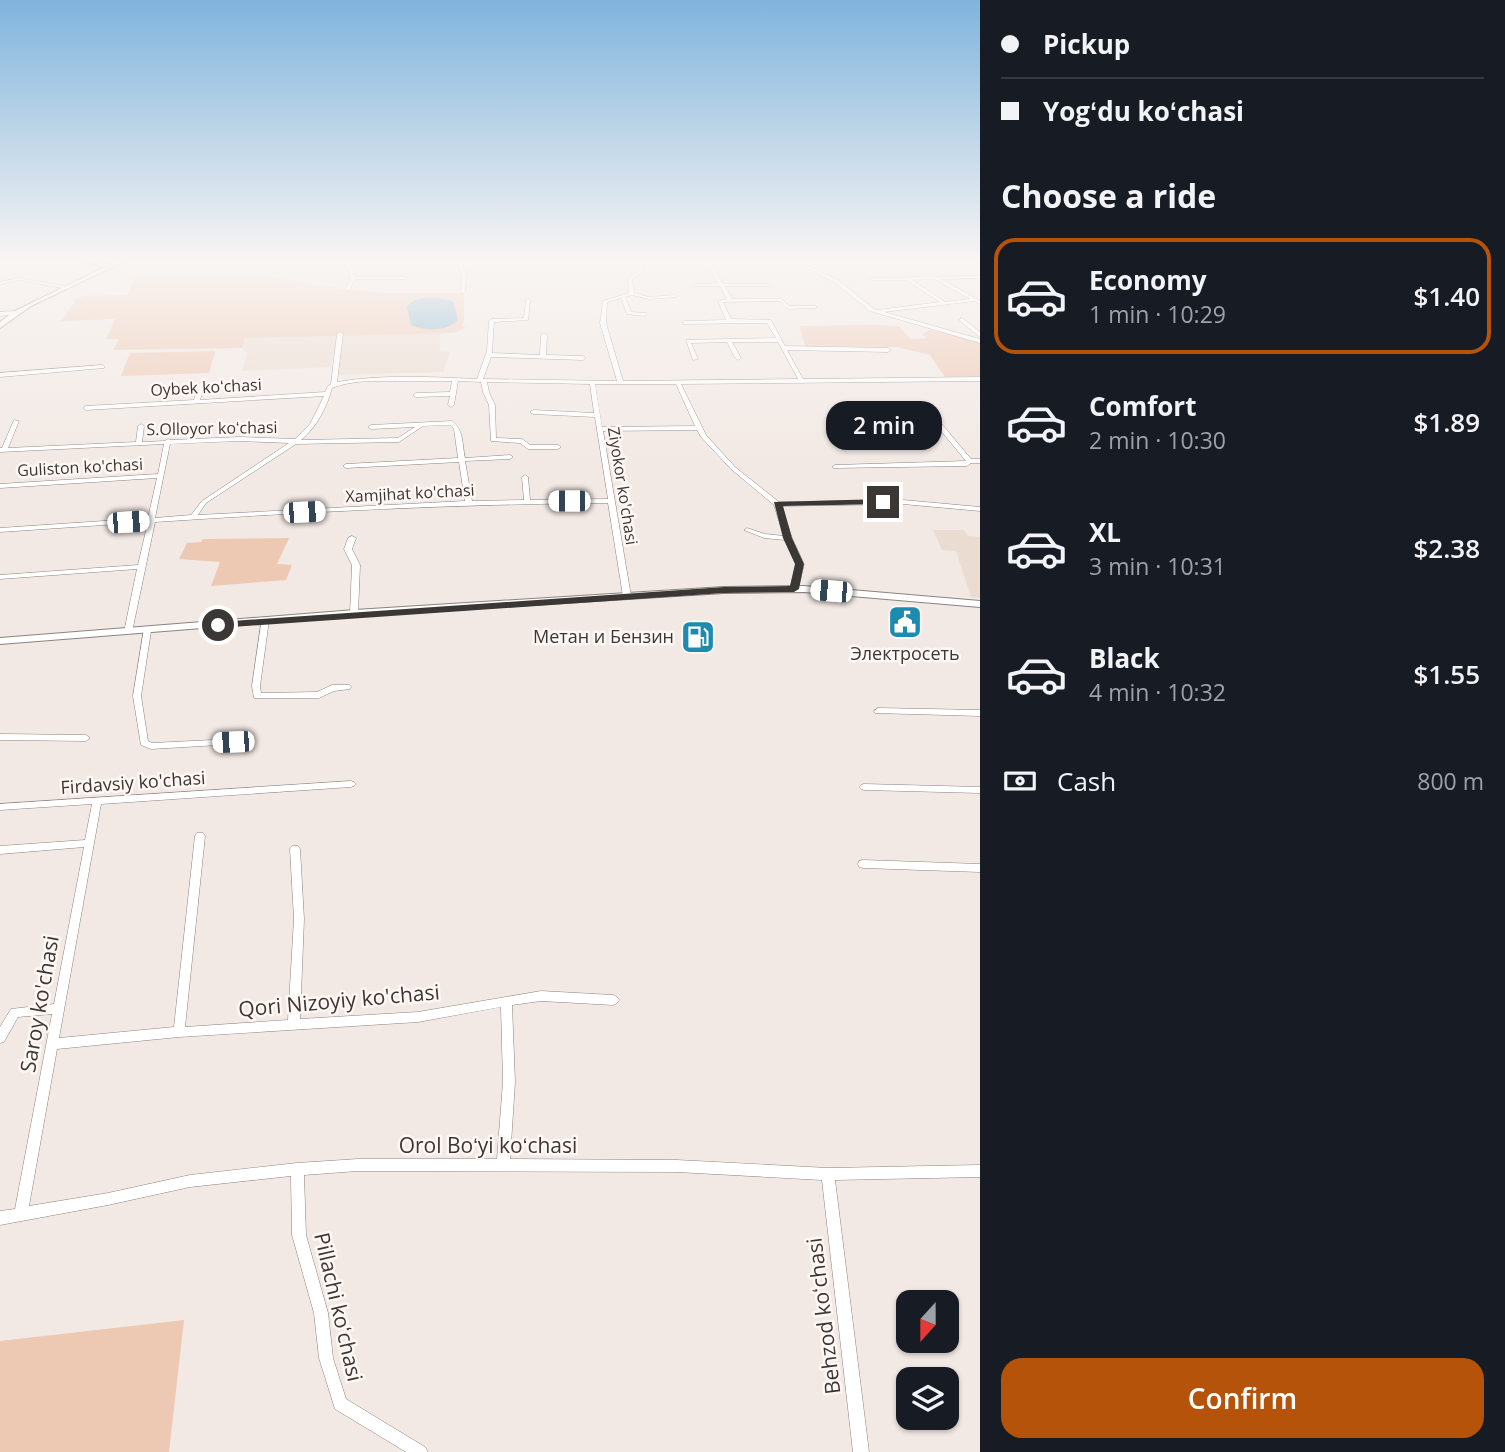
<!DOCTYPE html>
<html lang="en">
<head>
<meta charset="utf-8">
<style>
  :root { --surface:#171b24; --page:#20242c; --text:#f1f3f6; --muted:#9ea1a6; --line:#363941; --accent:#b45309 }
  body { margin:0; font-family:"Open Sans",sans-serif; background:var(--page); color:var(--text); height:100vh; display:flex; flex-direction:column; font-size:26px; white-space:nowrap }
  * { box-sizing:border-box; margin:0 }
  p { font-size:23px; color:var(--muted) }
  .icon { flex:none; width:38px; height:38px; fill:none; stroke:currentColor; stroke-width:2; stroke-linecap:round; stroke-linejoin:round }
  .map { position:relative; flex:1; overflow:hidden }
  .panel { display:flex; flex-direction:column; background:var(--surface); width:525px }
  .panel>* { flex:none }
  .top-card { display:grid; align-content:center; height:154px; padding:0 21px; background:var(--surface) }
  .needle { width:46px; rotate:201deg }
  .fabs { position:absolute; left:896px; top:1290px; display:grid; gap:14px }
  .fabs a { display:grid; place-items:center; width:63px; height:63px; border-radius:14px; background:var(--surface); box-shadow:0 2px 5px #0004; font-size:35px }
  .end { position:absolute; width:32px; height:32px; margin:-16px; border:9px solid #3b3735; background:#fff; box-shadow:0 0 0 4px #fff }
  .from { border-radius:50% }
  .bubble { position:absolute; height:49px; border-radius:21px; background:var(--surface); box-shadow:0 2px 5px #0004; font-size:23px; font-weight:600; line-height:49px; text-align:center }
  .car { position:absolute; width:21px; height:42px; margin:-21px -10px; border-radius:9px; box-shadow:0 0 5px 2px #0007; background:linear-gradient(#fff 24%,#345 0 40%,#fff 0 76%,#345 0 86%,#fff 0) }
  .top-card b { display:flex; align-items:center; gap:24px; height:66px; font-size:26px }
  .top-card b+b { border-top:2px solid var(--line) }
  .top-card i { width:18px; height:18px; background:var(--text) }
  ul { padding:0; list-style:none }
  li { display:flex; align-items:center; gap:21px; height:116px; margin:0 14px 10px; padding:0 7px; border:4px solid transparent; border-radius:21px }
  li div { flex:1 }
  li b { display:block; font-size:26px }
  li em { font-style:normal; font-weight:600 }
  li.active { border-color:var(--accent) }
  li>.icon { width:63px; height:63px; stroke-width:1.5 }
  h2 { padding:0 21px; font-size:32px; line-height:84px }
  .pay { display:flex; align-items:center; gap:18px; height:77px; padding:0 21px; font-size:26px }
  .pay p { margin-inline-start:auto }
  .button { display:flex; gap:14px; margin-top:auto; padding:14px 21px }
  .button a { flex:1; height:80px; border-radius:21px; background:var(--accent); color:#fff; font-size:28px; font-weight:600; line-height:80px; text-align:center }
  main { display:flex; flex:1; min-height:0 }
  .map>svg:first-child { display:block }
  .built { fill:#ebdcd2 }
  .green { fill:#edc9b4 }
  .water { fill:#84b5cc }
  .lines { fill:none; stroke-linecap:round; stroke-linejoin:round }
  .minor-casing { stroke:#8b837f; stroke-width:1 }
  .major-casing { stroke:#8b837f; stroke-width:2 }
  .minor { fill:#fff; fill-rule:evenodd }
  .major { fill:#fff; fill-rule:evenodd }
  .route { fill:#3b3735 }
  .labels { text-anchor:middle; stroke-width:5; stroke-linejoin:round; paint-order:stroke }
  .far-street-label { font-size:16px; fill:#3b3735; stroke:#fef7f3 }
  .poi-label { font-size:18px; fill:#3b3735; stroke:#fef7f3; text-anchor:end }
  .street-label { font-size:18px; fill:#3b3735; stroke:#fef7f3 }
  .near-street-label { font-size:21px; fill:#3b3735; stroke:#fef7f3 }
</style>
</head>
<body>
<main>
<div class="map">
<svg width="980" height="1452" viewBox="0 0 980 1452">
  <rect width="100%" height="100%" fill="#f2e9e4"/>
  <g class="built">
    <polygon points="440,333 440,351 450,352 443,372 335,375 343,334"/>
    <polygon points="338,334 331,367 242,371 247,354 242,348 244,338"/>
    <polygon points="933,530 964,530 968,536 980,537 980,598 971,597 956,551 942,550"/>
  </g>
  <g class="green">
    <polygon points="264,276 349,290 389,293 464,293 464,320 462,326 466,327 454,333 245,338 242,348 113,350 119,339 106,339 115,319 61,321 75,302 72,301 83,296 127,295 136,277"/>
    <polygon points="873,325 899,326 910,339 926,338 922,334 930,330 980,341 980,376 945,377 930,355 897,347 805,346 800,326"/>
    <polygon points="215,351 209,373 121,376 130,353"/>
    <polygon points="289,538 277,564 292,565 286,580 211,586 220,562 179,559 187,543 201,542 203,539"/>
    <polygon points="184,1320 169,1452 0,1452 0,1341"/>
  </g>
  <path class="water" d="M436 298 453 301 458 320C445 332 427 331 411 325L407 307C414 297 425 298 436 298Z"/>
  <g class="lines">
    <g class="minor-casing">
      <g id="minor">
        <polygon points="345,261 349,261 355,277 405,277 407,278 405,279 355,279 349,290 345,290 351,278"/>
        <polygon points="457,261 461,261 466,276 465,292 463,293 461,292 462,276"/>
        <path d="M642 261H646L641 273 632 279 634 293 649 297 675 295 677 296 675 297 649 299 632 295 625 297 631 312 646 313V315L644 316 627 314 621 298 607 302 606 323 623 381 798 379 778 342H732L741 358 738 360 735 358 727 342 691 343 698 359 693 360 686 340 776 338 767 323 683 324V322L685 321 726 320 718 301 727 299 720 286H696L694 285 696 284H718L706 261H710L723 284H769L771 285 769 286H725L732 299H781L789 306H816V308H814L788 309 780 301 723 302 731 319 771 320 785 346 888 348 891 350 888 352 787 350 803 379 980 377V381L681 384 706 435 735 467 779 502 903 500 980 507V511L903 504 781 506 792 538 804 564 798 589 794 591 790 589 796 564 785 540 764 538 744 530 747 528 765 534 784 536 774 505 731 469 701 437 697 430 603 431 631 596 627 598 623 596 608 503C457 504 306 512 155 522L132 632 128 634 124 632 137 569 0 579V575L138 565 148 522 0 532V528L148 518 157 478 0 488V484L158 474 164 444 0 452V448H2L14 420 19 421 8 448 136 442 138 426 141 424 144 426 142 442 165 441 168 439 171 440 239 437 295 439 310 424 324 396 86 410 83 408 86 406 194 400 199 384 202 382 205 384 200 400 325 392 328 386 331 384 337 334 340 332 343 334 337 382C383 374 431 377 477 379L487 351 489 321 492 319 524 318 526 300 528 299 530 300 528 320 494 322 492 353 540 355 541 335 544 333 547 335 546 355 583 356 586 358 583 360 491 357 483 379 617 381 600 323 603 301 629 293 628 279 637 271ZM395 381H452L450 392 416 393 413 395 416 397 450 396 448 405 451 407 454 405 458 381 481 382 483 392 489 405 491 441 520 443 528 449H558L561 447 558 445H530L522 439 496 438 495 405 489 392 487 382 590 384 594 413 533 410 530 412 533 414 595 417 608 499 530 500 528 477 525 475 522 477 524 500 472 501 465 461 510 459 513 457 510 455 465 458C462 444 464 430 452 421L371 425 368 427 371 429 415 427 398 438 301 440C317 427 327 407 332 388 352 380 374 381 395 381ZM595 384H676L695 426 602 427ZM450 425 454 429 458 458 346 464 343 466 346 468 459 462 465 501 198 515 206 503 296 444 399 442 423 426ZM239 441 289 443 202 501 191 515 155 518 170 444Z"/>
        <path d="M793 261H799L838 280 874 309 878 310 940 302 906 280H873L871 279V278L980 276V278L941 279 980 301V304L974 301 884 312 980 339V343L870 311 834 282ZM935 279 970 299 945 302 912 280Z"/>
        <polygon points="19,278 68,287 70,288 68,289 19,280 0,284 0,282"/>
        <polygon points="15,311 17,312 17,314 0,316 0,312"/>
        <polygon points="962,318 980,332 980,337 960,321 959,320"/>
        <polygon points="102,365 104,366 104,368 0,377 0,373"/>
        <polygon points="847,423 941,423 971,459 980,459 980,463 971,463 967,466 833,468 832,467 835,465 966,461 937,426 845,426 844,425"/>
        <polygon points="352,536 356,538 352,549 360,565 358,614 354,616 350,614 352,565 344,549 348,538"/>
        <polygon points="262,618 265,618 269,620 260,686 261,693 317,692 332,685 350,685 351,687 350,689 334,691 319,698 254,698 252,686"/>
        <polygon points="144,629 147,629 151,631 141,696 148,741 152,743 233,739 237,742 236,744 151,749 141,745 133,696"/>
        <polygon points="878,708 980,710 980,716 875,713 874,711"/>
        <polygon points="0,734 86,735 90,738 86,741 0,740"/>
        <path d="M351 781 354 782 356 784 354 786 351 787 101 804 59 1038 174 1027 195 836 197 833H203L205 836 185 1027 288 1020 294 919 290 849 292 846H298L300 849 304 919 300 1019 418 1012 541 991 613 995 617 997 619 1000 617 1003 613 1005 541 1001 512 1005 515 1082 510 1159 677 1160 828 1168 980 1165V1177L835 1180 869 1452H853L822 1180 677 1172 358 1171 304 1175 306 1235 328 1313 333 1358 346 1399 425 1447 428 1452H406L335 1409 319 1358 314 1313 292 1235 291 1176 190 1187 108 1205 0 1225V1211L15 1209 52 1014 18 1017 4 1042 0 1043V1027L11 1009 54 1004 84 847 0 854V846L85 840 92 804 0 810V804ZM501 1007 503 1082 497 1159H358L297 1163 190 1175 108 1193 29 1206 57 1049 179 1037 418 1022Z"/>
        <polygon points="864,784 980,787 980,793 864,790 861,789 859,787 861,785"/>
        <polygon points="863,860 980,864 980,872 863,868 859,867 858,864 859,861"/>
      </g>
    </g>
    <g class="major-casing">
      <g id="major">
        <polygon points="81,261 111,264 116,261 125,261 31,306 0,328 0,322 13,312 105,267"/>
        <polygon points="804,586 980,601 980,607 804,592 724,593 355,616 0,644 0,638 355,610 724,587"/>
      </g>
    </g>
    <use href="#minor" class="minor"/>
    <use href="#major" class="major"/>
  </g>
  <linearGradient id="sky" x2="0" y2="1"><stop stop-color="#80b4dd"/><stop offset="0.56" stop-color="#f9f5f3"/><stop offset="1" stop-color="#f9f5f3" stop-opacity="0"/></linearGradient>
  <rect width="980" height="465" fill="url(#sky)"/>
  <polygon class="route" points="883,499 886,500 886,504 783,506 792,538 804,564 799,589 794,592 724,593 218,628 212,625 218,622 724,587 790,586 795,564 783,538 774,502"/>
  <defs>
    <g id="civic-square" transform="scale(1.75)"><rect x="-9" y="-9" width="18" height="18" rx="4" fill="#1d8ab0" stroke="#fef7f3"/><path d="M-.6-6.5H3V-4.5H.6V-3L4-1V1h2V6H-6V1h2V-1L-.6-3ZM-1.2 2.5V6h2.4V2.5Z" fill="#fff"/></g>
    <g id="fuel-square" transform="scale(1.75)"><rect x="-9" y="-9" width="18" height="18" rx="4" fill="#1d8ab0" stroke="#fef7f3"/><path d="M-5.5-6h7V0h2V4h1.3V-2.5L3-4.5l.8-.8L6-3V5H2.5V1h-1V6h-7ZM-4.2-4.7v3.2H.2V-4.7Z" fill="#fff"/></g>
  </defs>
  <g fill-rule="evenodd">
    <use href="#civic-square" x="905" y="622"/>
    <use href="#fuel-square" x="698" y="637"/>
  </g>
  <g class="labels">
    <g class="far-street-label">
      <text transform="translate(206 387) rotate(-3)" y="6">Oybek koʻchasi</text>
      <text transform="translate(212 428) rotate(-1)" y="6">S.Olloyor koʻchasi</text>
      <text transform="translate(80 467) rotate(-3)" y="6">Guliston ko'chasi</text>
      <text transform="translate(623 486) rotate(81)" y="6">Ziyokor ko'chasi</text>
      <text transform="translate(410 493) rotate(-3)" y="6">Xamjihat ko'chasi</text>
    </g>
    <g class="poi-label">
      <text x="674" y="643">Метан и Бензин</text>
      <text x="905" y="660" text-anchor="middle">Электросеть</text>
    </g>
    <g class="street-label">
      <text transform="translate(133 783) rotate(-4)" y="6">Firdavsiy ko'chasi</text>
    </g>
    <g class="near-street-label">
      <text transform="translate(339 1001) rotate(-5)" y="7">Qori Nizoyiy ko'chasi</text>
      <text transform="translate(40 1004) rotate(-80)" y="7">Saroy ko'chasi</text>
      <text x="488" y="1153">Orol Boʻyi koʻchasi</text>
      <text transform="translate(338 1307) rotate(77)" y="7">Pillachi koʻchasi</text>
      <text transform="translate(824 1316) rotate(-97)" y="7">Behzod koʻchasi</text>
    </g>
  </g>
</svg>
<div class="fabs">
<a><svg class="needle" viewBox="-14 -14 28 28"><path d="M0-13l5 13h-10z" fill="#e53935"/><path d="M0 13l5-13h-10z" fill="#9ea1a6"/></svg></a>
<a><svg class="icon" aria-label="layers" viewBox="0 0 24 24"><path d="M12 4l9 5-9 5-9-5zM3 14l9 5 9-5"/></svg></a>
</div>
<i class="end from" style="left:218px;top:625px"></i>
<i class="end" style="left:883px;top:502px"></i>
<div class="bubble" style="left:826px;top:401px;width:116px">2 min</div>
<i class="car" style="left:569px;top:501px;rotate:270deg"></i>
<i class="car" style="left:304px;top:512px;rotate:87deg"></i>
<i class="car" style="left:128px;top:522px;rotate:86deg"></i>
<i class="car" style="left:831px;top:591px;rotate:275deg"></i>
<i class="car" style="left:233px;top:742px;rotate:268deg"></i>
</div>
<section class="panel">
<div class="top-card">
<b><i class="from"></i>Pickup</b>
<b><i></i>Yogʻdu koʻchasi</b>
</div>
<h2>Choose a ride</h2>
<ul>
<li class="active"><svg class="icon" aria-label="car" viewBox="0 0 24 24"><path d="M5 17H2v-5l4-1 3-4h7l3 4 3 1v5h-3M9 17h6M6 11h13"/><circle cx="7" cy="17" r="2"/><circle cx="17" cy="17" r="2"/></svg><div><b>Economy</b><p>1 min · 10:29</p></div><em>$1.40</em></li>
<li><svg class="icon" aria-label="car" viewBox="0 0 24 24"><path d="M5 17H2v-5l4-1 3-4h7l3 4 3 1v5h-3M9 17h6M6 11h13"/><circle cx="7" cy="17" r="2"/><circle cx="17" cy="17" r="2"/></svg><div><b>Comfort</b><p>2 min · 10:30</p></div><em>$1.89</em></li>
<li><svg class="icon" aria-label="car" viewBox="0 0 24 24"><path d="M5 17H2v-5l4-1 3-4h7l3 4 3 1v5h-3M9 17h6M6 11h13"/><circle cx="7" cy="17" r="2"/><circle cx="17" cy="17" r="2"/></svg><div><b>XL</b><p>3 min · 10:31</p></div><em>$2.38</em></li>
<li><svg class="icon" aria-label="car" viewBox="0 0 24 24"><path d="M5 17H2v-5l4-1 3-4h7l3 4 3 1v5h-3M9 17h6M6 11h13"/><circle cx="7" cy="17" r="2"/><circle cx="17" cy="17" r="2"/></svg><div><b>Black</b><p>4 min · 10:32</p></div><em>$1.55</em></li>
</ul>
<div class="pay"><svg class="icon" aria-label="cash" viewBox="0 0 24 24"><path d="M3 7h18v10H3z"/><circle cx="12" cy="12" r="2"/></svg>Cash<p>800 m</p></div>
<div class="button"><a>Confirm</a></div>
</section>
</main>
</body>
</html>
